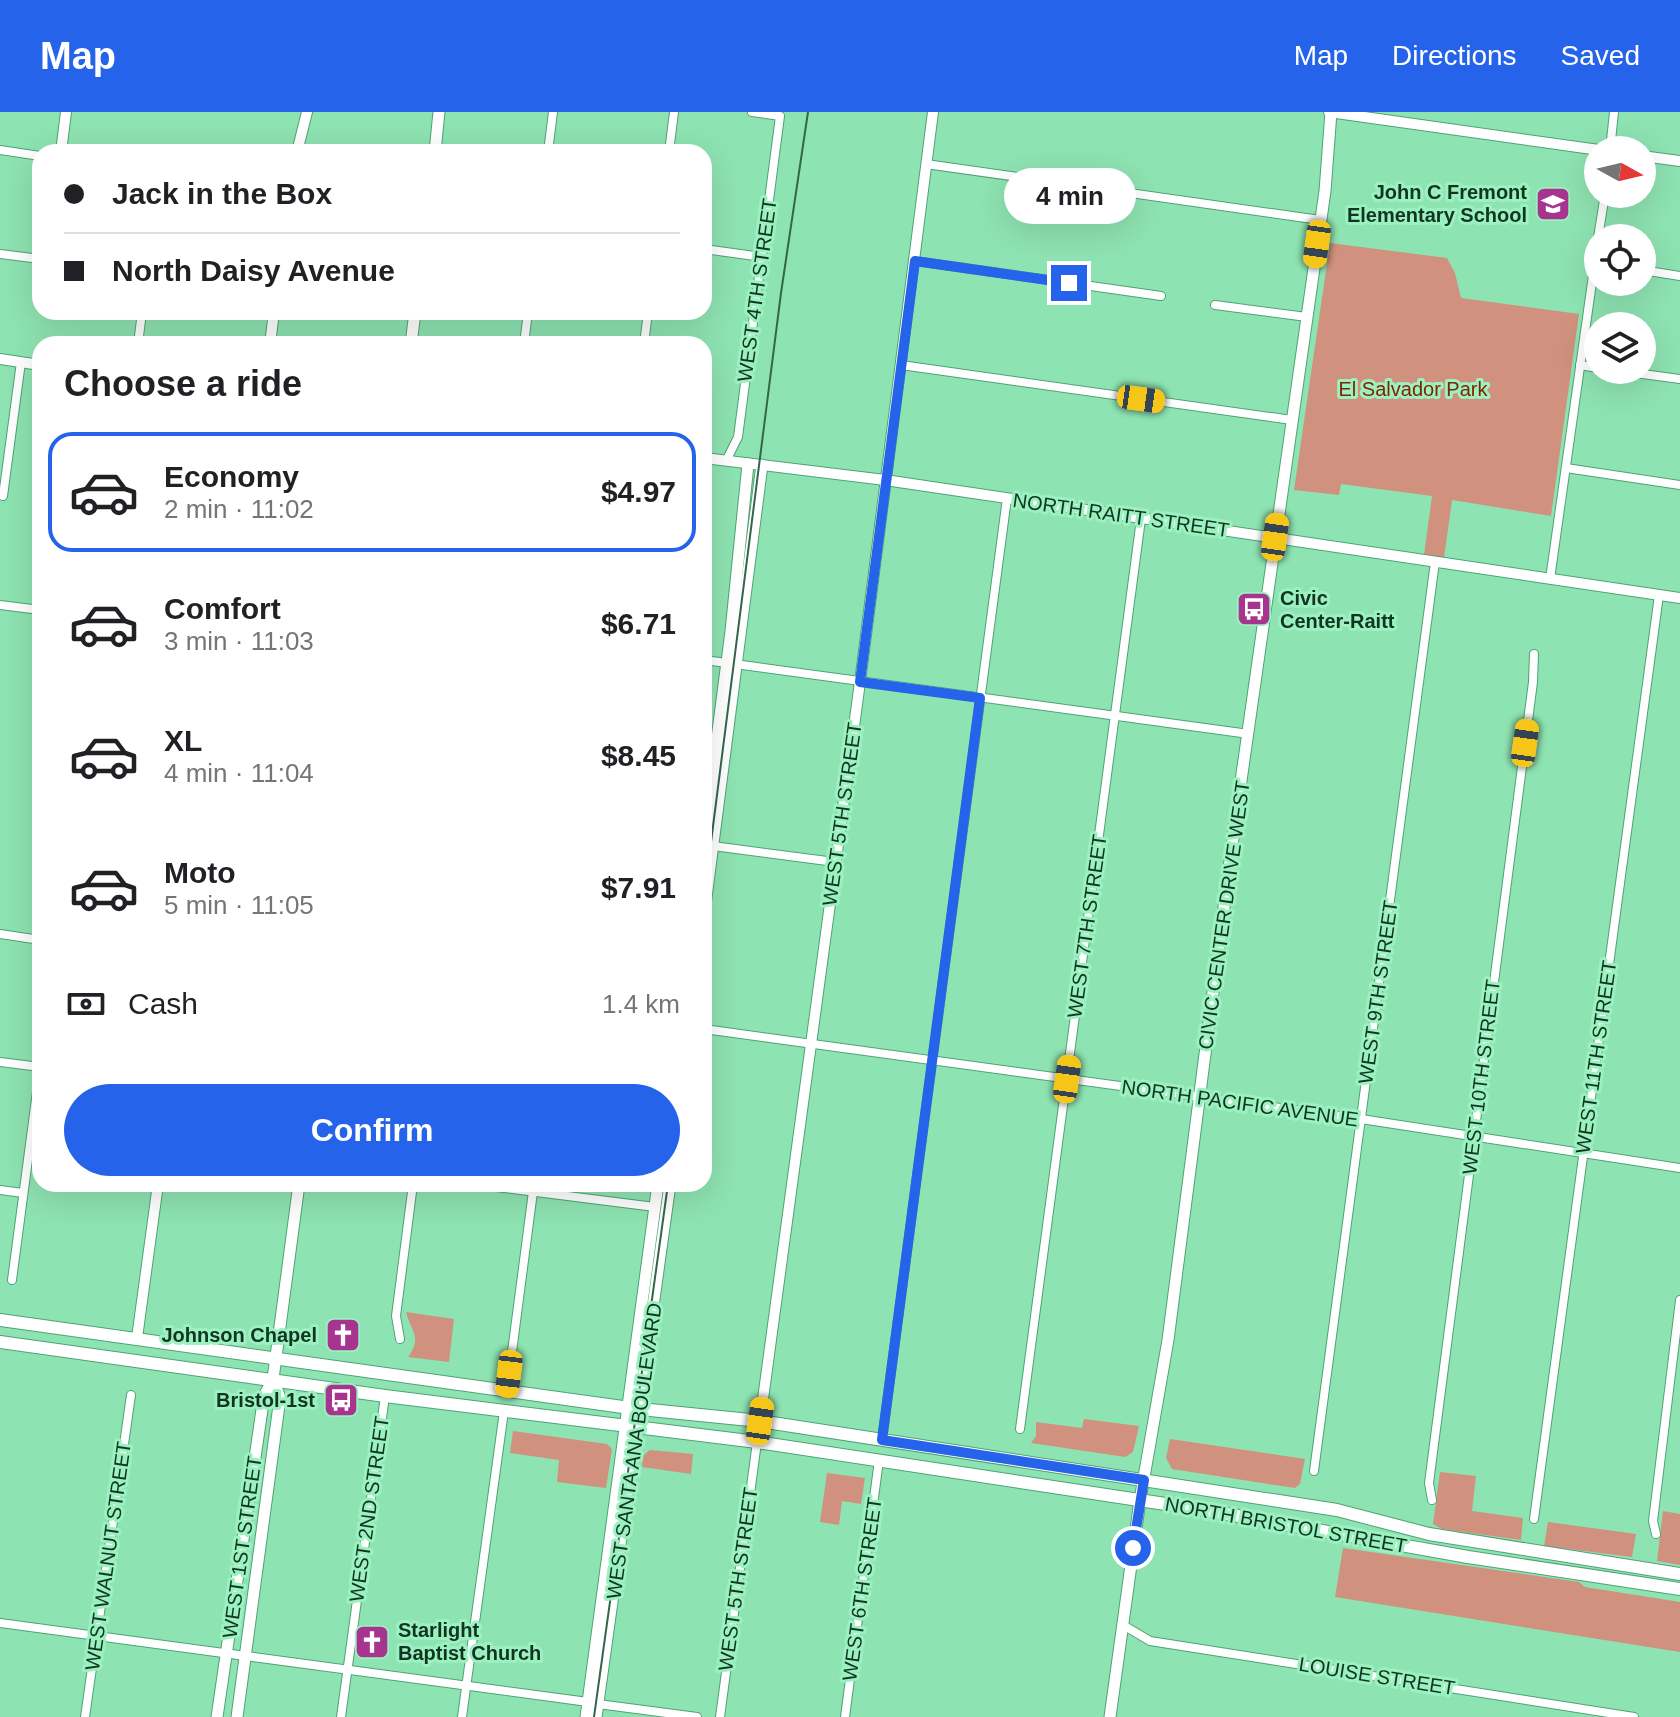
<!DOCTYPE html>
<html lang="en">
<head>
<meta charset="utf-8">
<style>
  :root { --surface:#fff; --page:#f6f6f6; --text:#202124; --muted:#757577; --line:#e0e0e0; --accent:#2563eb }
  body { margin:0; font-family:Helvetica,sans-serif; background:var(--page); color:var(--text); height:100vh; display:flex; flex-direction:column; font-size:30px; white-space:nowrap }
  * { box-sizing:border-box; margin:0 }
  p { font-size:26px; color:var(--muted) }
  .icon { flex:none; width:44px; height:44px; fill:none; stroke:currentColor; stroke-width:2; stroke-linecap:round; stroke-linejoin:round }
  .map { position:relative; flex:1; overflow:hidden }
  .details { position:absolute; left:32px; top:224px; width:680px; height:856px; display:flex; flex-direction:column; background:var(--surface); border-radius:24px; box-shadow:0 8px 32px #0002 }
  .details>* { flex:none }
  .hud { position:absolute; left:32px; top:32px; width:680px; height:176px; border-radius:24px; box-shadow:0 8px 32px #0002; display:grid; align-content:center; height:176px; padding:0 32px; background:var(--surface) }
  .needle { width:52px; rotate:98deg }
  .fabs { position:absolute; left:1584px; top:24px; display:grid; gap:16px }
  .fabs a { display:grid; place-items:center; width:72px; height:72px; border-radius:50%; background:var(--surface); box-shadow:0 8px 32px #0002; font-size:40px }
  .end { position:absolute; width:36px; height:36px; margin:-18px; border:10px solid #2563eb; background:#fff; box-shadow:0 0 0 4px #fff }
  .from { border-radius:50% }
  .bubble { position:absolute; height:56px; border-radius:28px; background:var(--surface); box-shadow:0 8px 32px #0002; font-size:26px; font-weight:800; line-height:56px; text-align:center }
  .car { position:absolute; width:24px; height:48px; margin:-24px -12px; border-radius:10px; box-shadow:0 0 6px 2px #0007; background:linear-gradient(#f5c518 24%,#345 0 40%,#f5c518 0 76%,#345 0 86%,#f5c518 0) }
  .hud b { display:flex; align-items:center; gap:28px; height:76px; font-size:30px }
  .hud b+b { border-top:2px solid var(--line) }
  .hud i { width:20px; height:20px; background:var(--text) }
  ul { padding:0; list-style:none }
  li { display:flex; align-items:center; gap:24px; height:120px; margin:0 16px 12px; padding:0 16px; border:4px solid transparent; border-radius:24px }
  li div { flex:1 }
  li b { display:block; font-size:30px }
  li em { font-style:normal; font-weight:800 }
  li.selected { border-color:var(--accent) }
  li>.icon { width:72px; height:72px; stroke-width:1.5 }
  h2 { padding:0 32px; font-size:36px; line-height:96px }
  .pay { display:flex; align-items:center; gap:20px; height:88px; padding:0 32px; font-size:30px }
  .pay p { margin-inline-start:auto }
  .primary-button { display:flex; gap:16px; margin-top:auto; padding:16px 32px }
  .primary-button a { flex:1; height:92px; border-radius:48px; background:var(--accent); color:#fff; font-size:32px; font-weight:800; line-height:92px; text-align:center }
  header { display:flex; align-items:center; gap:48px; box-sizing:border-box; height:112px; padding:0 40px; background:var(--accent); color:#fff }
  header strong { font-size:38px }
  nav { display:flex; gap:44px; margin-inline-start:auto; font-size:28px }
  .map>svg:first-child { display:block }
  .green { fill:#d0917e }
  .lines { fill:none; stroke-linecap:round; stroke-linejoin:round }
  .minor-casing { stroke:#4ea375; stroke-width:10 }
  .tertiary-casing { stroke:#4ea375; stroke-width:12 }
  .secondary-casing { stroke:#4ea375; stroke-width:13 }
  .primary-casing { stroke:#4ea375; stroke-width:14 }
  .minor { stroke:#fff; stroke-width:8 }
  .tertiary { stroke:#fff; stroke-width:10 }
  .secondary { stroke:#fff; stroke-width:11 }
  .primary { stroke:#fff; stroke-width:12 }
  .tram { stroke:#34664b; stroke-width:2 }
  .route { stroke:#2563eb; stroke-width:10 }
  .labels { text-anchor:middle; stroke-width:6; stroke-linejoin:round; paint-order:stroke }
  .poi-label { font-size:20px; font-weight:bold; fill:#113522; stroke:#9bf1bf; text-anchor:end }
  .street-label { font-size:20px; fill:#113522; stroke:#9bf1bf }
  .park-label { font-size:20px; fill:#832300; stroke:#9bf1bf }
</style>
</head>
<body>
<header>
<strong>Map</strong>
<nav><a>Map</a><a>Directions</a><a>Saved</a></nav>
</header>
<div class="map">
<svg width="1680" height="1605" viewBox="0 0 1680 1605">
  <rect width="100%" height="100%" fill="#8ee3b2"/>
  <g class="green">
    <polygon points="1330,131 1447,146 1455,161 1461,186 1579,202 1551,404 1452,388 1444,446 1424,443 1432,384 1341,372 1339,383 1294,378"/>
    <path d="M406 1200 454 1207 449 1250 408 1245C423 1225 411 1220 406 1200Z"/>
    <polygon points="1084,1307 1139,1314 1133,1340 1125,1345 1031,1331 1036,1324 1036,1310 1082,1316"/>
    <polygon points="513,1319 607,1332 612,1337 606,1376 557,1370 559,1348 510,1341"/>
    <polygon points="1170,1327 1305,1347 1300,1372 1295,1376 1172,1357 1166,1346"/>
    <polygon points="650,1338 693,1342 691,1362 642,1355 643,1344"/>
    <polygon points="1440,1360 1476,1364 1472,1399 1523,1406 1521,1428 1442,1417 1433,1412"/>
    <polygon points="827,1361 865,1366 861,1392 842,1389 839,1413 820,1410"/>
    <polygon points="1663,1399 1680,1402 1680,1453 1657,1449"/>
    <polygon points="1548,1410 1636,1422 1632,1445 1544,1434"/>
    <polygon points="1343,1436 1579,1470 1585,1475 1680,1490 1680,1540 1335,1485"/>
  </g>
  <g class="lines">
    <g class="minor-casing">
      <g id="minor">
        <polyline points="0,38 40,44"/>
        <polyline points="1610,38 1614,0"/>
        <polyline points="548,40 553,0"/>
        <polyline points="669,40 674,0"/>
        <polyline points="926,52 1320,108"/>
        <polyline points="1598,126 1605,82"/>
        <polyline points="704,137 762,145"/>
        <polyline points="0,142 40,147"/>
        <polyline points="915,149 1161,184"/>
        <polyline points="1642,158 1680,164"/>
        <polyline points="1215,193 1307,205"/>
        <polyline points="138,232 142,200"/>
        <polyline points="524,232 528,200"/>
        <polyline points="644,232 648,200"/>
        <polyline points="901,253 1292,308"/>
        <polyline points="1580,253 1598,256"/>
        <polyline points="1613,258 1680,267"/>
        <polyline points="726,349 738,325 780,4 752,0"/>
        <polyline points="1566,356 1680,373"/>
        <polyline points="3,384 21,250"/>
        <polyline points="1550,467 1598,128"/>
        <polyline points="0,493 40,498"/>
        <polyline points="704,548 727,551"/>
        <polyline points="735,552 1249,622"/>
        <polyline points="713,734 835,750"/>
        <polyline points="0,822 40,828"/>
        <polyline points="704,917 1361,1007 1680,1056"/>
        <polyline points="0,950 40,955"/>
        <polyline points="472,1072 655,1095"/>
        <polyline points="0,1078 23,1081"/>
        <polyline points="12,1168 40,957"/>
        <polyline points="400,1227 396,1204 413,1072"/>
        <polyline points="507,1278 534,1072"/>
        <polyline points="1020,1317 1141,407"/>
        <polyline points="882,1328 1007,386"/>
        <polyline points="1314,1359 1435,450"/>
        <polyline points="1432,1388 1429,1371 1533,570 1534,542"/>
        <polyline points="1534,1407 1659,483"/>
        <polyline points="1656,1422 1653,1409 1680,1188"/>
        <polyline points="0,1511 588,1590"/>
        <polyline points="1123,1513 1150,1529 1634,1605"/>
        <polyline points="598,1592 697,1605"/>
        <polyline points="85,1605 131,1283"/>
        <polyline points="341,1605 385,1284"/>
        <polyline points="462,1605 504,1299"/>
        <polyline points="720,1605 757,1330"/>
        <polyline points="845,1605 879,1348"/>
      </g>
    </g>
    <g class="tertiary-casing">
      <g id="tertiary">
        <polyline points="1329,0 1599,38"/>
        <polyline points="61,40 66,0"/>
        <polyline points="297,40 307,0"/>
        <polyline points="1642,44 1680,49"/>
        <polyline points="270,232 274,200"/>
        <polyline points="0,247 40,253"/>
        <polyline points="704,346 885,368 1680,486"/>
        <polyline points="137,1226 158,1072"/>
        <polyline points="760,1309 860,570 933,0"/>
      </g>
    </g>
    <g class="secondary-casing">
      <g id="secondary">
        <polyline points="435,40 439,0"/>
        <polyline points="411,232 415,200"/>
        <polyline points="704,727 731,519 748,352"/>
        <polyline points="704,801 762,353"/>
        <polyline points="217,1605 264,1284 273,1267 299,1072"/>
        <polyline points="237,1605 280,1286 273,1267"/>
        <polyline points="586,1605 658,1072"/>
        <polyline points="596,1605 670,1072"/>
        <polyline points="1110,1605 1140,1388 1168,1228 1234,718 1325,79 1331,0"/>
      </g>
    </g>
    <g class="primary-casing">
      <g id="primary">
        <polyline points="0,1208 630,1296 760,1309 1337,1398 1429,1422 1680,1462"/>
        <polyline points="0,1230 385,1284 757,1330 1205,1398 1468,1445 1680,1477"/>
      </g>
    </g>
    <use href="#minor" class="minor"/>
    <use href="#tertiary" class="tertiary"/>
    <use href="#secondary" class="secondary"/>
    <use href="#primary" class="primary"/>
    <g class="tram">
      <polyline points="704,785 781,181 808,0"/>
      <polyline points="594,1605 668,1072"/>
    </g>
  </g>
  <g class="lines">
    <polyline class="route" points="1069,171 915,149 860,570 980,586 882,1328 1144,1368 1133,1436"/>
  </g>
  <defs>
    <g id="school-square" transform="scale(1.8)"><rect x="-9" y="-9" width="18" height="18" rx="4" fill="#a7348e" stroke="#9bf1bf"/><path d="M0-5L7-2L0 1L-7-2ZM-4 1L0 2.5L4 1V4Q0 6-4 4Z" fill="#fff"/></g>
    <g id="bus-square" transform="scale(1.8)"><rect x="-9" y="-9" width="18" height="18" rx="4" fill="#a7348e" stroke="#9bf1bf"/><path d="M-5-6H5V4H4V6H2V4H-2V6H-4V4H-5ZM-3.5-4V0h7V-4ZM-3.5 1.2v1.5H-2V1.2ZM2 1.2v1.5H3.5V1.2Z" fill="#fff"/></g>
    <g id="church-square" transform="scale(1.8)"><rect x="-9" y="-9" width="18" height="18" rx="4" fill="#a7348e" stroke="#9bf1bf"/><path d="M-1.2-6h2.4v3.5h3.3v2.4h-3.3V6h-2.4V-.1h-3.3v-2.4h3.3Z" fill="#fff"/></g>
  </defs>
  <g fill-rule="evenodd">
    <use href="#school-square" x="1553" y="92"/>
    <use href="#bus-square" x="1254" y="497"/>
    <use href="#church-square" x="343" y="1223"/>
    <use href="#bus-square" x="341" y="1288"/>
    <use href="#church-square" x="372" y="1530"/>
  </g>
  <g class="labels">
    <g class="poi-label">
      <text x="1527" y="87">John C Fremont<tspan x="1527" dy="23">Elementary School</tspan></text>
      <text x="1280" y="493" text-anchor="start">Civic<tspan x="1280" dy="23">Center-Raitt</tspan></text>
      <text x="317" y="1230">Johnson Chapel</text>
      <text x="315" y="1295">Bristol-1st</text>
      <text x="398" y="1525" text-anchor="start">Starlight<tspan x="398" dy="23">Baptist Church</tspan></text>
    </g>
    <g class="street-label">
      <text transform="translate(757 178) rotate(-82)" y="7">WEST 4TH STREET</text>
      <text transform="translate(1121 403) rotate(8)" y="7">NORTH RAITT STREET</text>
      <text transform="translate(842 702) rotate(-82)" y="7">WEST 5TH STREET</text>
      <text transform="translate(1224 803) rotate(-82)" y="7">CIVIC CENTER DRIVE WEST</text>
      <text transform="translate(1087 814) rotate(-82)" y="7">WEST 7TH STREET</text>
      <text transform="translate(1378 880) rotate(-82)" y="7">WEST 9TH STREET</text>
      <text transform="translate(1596 945) rotate(-82)" y="7">WEST 11TH STREET</text>
      <text transform="translate(1481 965) rotate(-83)" y="7">WEST 10TH STREET</text>
      <text transform="translate(1240 991) rotate(8)" y="7">NORTH PACIFIC AVENUE</text>
      <text transform="translate(634 1339) rotate(-82)" y="7">WEST SANTA ANA BOULEVARD</text>
      <text transform="translate(369 1397) rotate(-82)" y="7">WEST 2ND STREET</text>
      <text transform="translate(1286 1413) rotate(10)" y="7">NORTH BRISTOL STREET</text>
      <text transform="translate(242 1435) rotate(-82)" y="7">WEST 1ST STREET</text>
      <text transform="translate(108 1444) rotate(-82)" y="7">WEST WALNUT STREET</text>
      <text transform="translate(738 1467) rotate(-82)" y="7">WEST 5TH STREET</text>
      <text transform="translate(862 1477) rotate(-82)" y="7">WEST 6TH STREET</text>
      <text transform="translate(1377 1564) rotate(9)" y="7">LOUISE STREET</text>
    </g>
    <g class="park-label">
      <text x="1413" y="284">El Salvador Park</text>
    </g>
  </g>
</svg>
<div class="fabs">
<a><svg class="needle" viewBox="-14 -14 28 28"><path d="M0-13l5 13h-10z" fill="#e53935"/><path d="M0 13l5-13h-10z" fill="#757577"/></svg></a>
<a><svg class="icon" aria-label="locate" viewBox="0 0 24 24"><circle cx="12" cy="12" r="6"/><path d="M12 2v4M12 18v4M2 12h4M18 12h4"/></svg></a>
<a><svg class="icon" aria-label="layers" viewBox="0 0 24 24"><path d="M12 4l9 5-9 5-9-5zM3 14l9 5 9-5"/></svg></a>
</div>
<i class="end from" style="left:1133px;top:1436px"></i>
<i class="end" style="left:1069px;top:171px"></i>
<div class="bubble" style="left:1004px;top:56px;width:132px">4 min</div>
<i class="car" style="left:1317px;top:132px;rotate:188deg"></i>
<i class="car" style="left:1141px;top:287px;rotate:98deg"></i>
<i class="car" style="left:1275px;top:425px;rotate:8deg"></i>
<i class="car" style="left:1525px;top:631px;rotate:8deg"></i>
<i class="car" style="left:1067px;top:967px;rotate:8deg"></i>
<i class="car" style="left:509px;top:1262px;rotate:187deg"></i>
<i class="car" style="left:760px;top:1309px;rotate:8deg"></i>
<div class="hud">
<b><i class="from"></i>Jack in the Box</b>
<b><i></i>North Daisy Avenue</b>
</div>
<section class="details">
<h2>Choose a ride</h2>
<ul>
<li class="selected"><svg class="icon" aria-label="car" viewBox="0 0 24 24"><path d="M5 17H2v-5l4-1 3-4h7l3 4 3 1v5h-3M9 17h6M6 11h13"/><circle cx="7" cy="17" r="2"/><circle cx="17" cy="17" r="2"/></svg><div><b>Economy</b><p>2 min · 11:02</p></div><em>$4.97</em></li>
<li><svg class="icon" aria-label="car" viewBox="0 0 24 24"><path d="M5 17H2v-5l4-1 3-4h7l3 4 3 1v5h-3M9 17h6M6 11h13"/><circle cx="7" cy="17" r="2"/><circle cx="17" cy="17" r="2"/></svg><div><b>Comfort</b><p>3 min · 11:03</p></div><em>$6.71</em></li>
<li><svg class="icon" aria-label="car" viewBox="0 0 24 24"><path d="M5 17H2v-5l4-1 3-4h7l3 4 3 1v5h-3M9 17h6M6 11h13"/><circle cx="7" cy="17" r="2"/><circle cx="17" cy="17" r="2"/></svg><div><b>XL</b><p>4 min · 11:04</p></div><em>$8.45</em></li>
<li><svg class="icon" aria-label="car" viewBox="0 0 24 24"><path d="M5 17H2v-5l4-1 3-4h7l3 4 3 1v5h-3M9 17h6M6 11h13"/><circle cx="7" cy="17" r="2"/><circle cx="17" cy="17" r="2"/></svg><div><b>Moto</b><p>5 min · 11:05</p></div><em>$7.91</em></li>
</ul>
<div class="pay"><svg class="icon" aria-label="cash" viewBox="0 0 24 24"><path d="M3 7h18v10H3z"/><circle cx="12" cy="12" r="2"/></svg>Cash<p>1.4 km</p></div>
<div class="primary-button"><a>Confirm</a></div>
</section>
</div>
</body>
</html>
